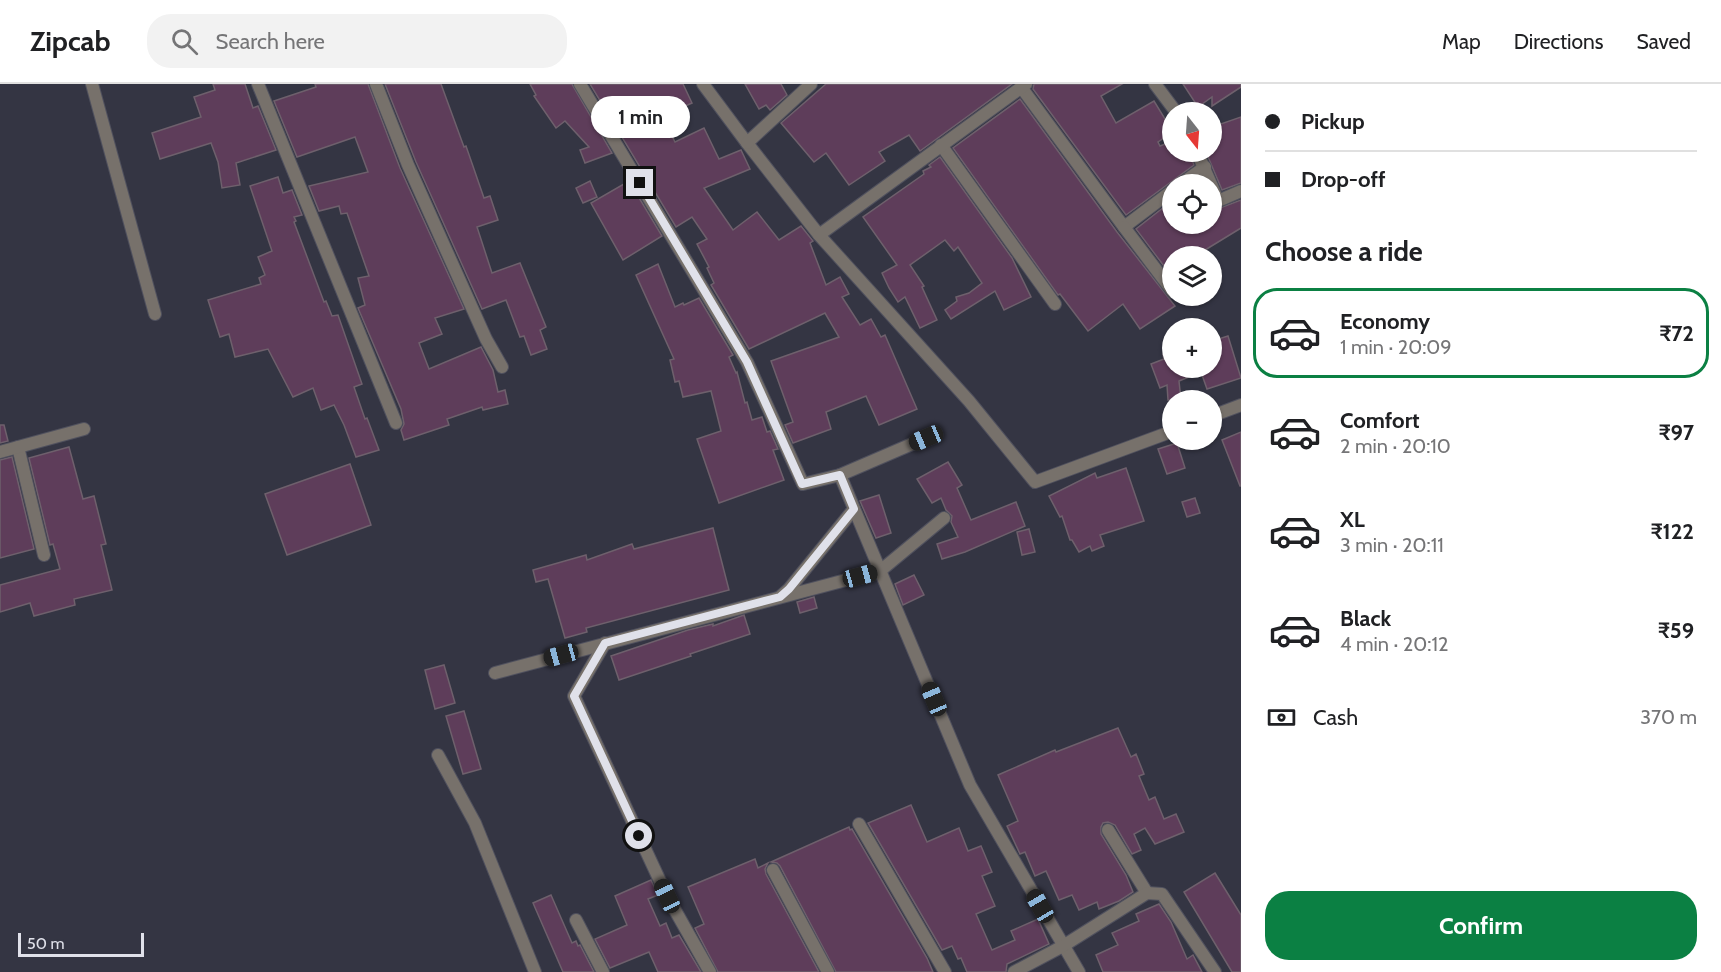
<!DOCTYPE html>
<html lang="en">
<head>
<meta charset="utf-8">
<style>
  :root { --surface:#fff; --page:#f2f2f2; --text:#202124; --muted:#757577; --line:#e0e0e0; --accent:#0b8043 }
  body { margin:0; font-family:Cabin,sans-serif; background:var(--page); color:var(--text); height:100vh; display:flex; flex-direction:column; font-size:22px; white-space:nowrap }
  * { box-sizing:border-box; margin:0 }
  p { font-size:20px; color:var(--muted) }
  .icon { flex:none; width:33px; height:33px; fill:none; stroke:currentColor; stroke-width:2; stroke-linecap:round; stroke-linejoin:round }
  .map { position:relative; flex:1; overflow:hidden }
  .sheet { display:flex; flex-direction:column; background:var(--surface); width:480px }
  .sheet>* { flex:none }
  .guide { display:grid; align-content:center; height:132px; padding:0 24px; background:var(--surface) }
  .needle { width:39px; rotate:163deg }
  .buttons { position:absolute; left:1162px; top:18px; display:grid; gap:12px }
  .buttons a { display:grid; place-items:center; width:60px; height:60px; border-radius:50%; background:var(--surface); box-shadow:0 2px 4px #0004; font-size:30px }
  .scale { position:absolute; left:18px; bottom:15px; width:126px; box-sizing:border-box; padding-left:6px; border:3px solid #e0e1ea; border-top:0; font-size:16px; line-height:21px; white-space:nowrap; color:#e0e1ea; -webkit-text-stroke:4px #343543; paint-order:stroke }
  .end { position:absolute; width:27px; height:27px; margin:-14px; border:8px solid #e0e1ea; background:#111; box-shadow:0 0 0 3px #111 }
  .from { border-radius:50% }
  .bubble { position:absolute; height:42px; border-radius:21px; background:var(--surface); box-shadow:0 2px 4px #0004; font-size:20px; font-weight:700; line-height:42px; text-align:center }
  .car { position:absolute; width:18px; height:36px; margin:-18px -9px; border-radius:8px; box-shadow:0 0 4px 2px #0007; background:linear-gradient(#222 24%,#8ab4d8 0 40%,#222 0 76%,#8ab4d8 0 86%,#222 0) }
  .guide b { display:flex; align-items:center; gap:21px; height:57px; font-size:22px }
  .guide b+b { border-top:2px solid var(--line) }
  .guide i { width:15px; height:15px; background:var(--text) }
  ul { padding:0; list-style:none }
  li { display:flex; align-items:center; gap:18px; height:90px; margin:0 12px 9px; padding:0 12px; border:3px solid transparent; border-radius:24px }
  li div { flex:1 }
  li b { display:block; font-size:22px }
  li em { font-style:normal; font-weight:700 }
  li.current { border-color:var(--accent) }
  li>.icon { width:54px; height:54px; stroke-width:1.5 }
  h2 { padding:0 24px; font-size:27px; line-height:72px }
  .pay { display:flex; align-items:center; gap:15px; height:66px; padding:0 24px; font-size:22px }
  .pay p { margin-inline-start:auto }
  .primary-button { display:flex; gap:12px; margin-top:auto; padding:12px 24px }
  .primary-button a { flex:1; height:69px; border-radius:24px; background:var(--accent); color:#fff; font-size:24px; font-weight:700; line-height:69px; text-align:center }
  header { display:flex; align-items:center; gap:36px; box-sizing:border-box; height:84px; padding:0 30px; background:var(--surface); border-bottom:2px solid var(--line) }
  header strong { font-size:28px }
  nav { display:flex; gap:33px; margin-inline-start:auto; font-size:21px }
  .search { width:420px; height:54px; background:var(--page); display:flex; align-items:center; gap:15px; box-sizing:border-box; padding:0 21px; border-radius:24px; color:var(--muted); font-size:22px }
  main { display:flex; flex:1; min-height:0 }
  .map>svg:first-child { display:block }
  .building { fill:#5e3d5a; stroke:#6e606c; stroke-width:1.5 }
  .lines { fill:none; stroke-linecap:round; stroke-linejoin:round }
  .minor-casing { stroke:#50515e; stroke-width:14 }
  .minor { stroke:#77716b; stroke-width:12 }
  .route { stroke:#e0e1ea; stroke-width:8 }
</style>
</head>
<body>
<header>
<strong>Zipcab</strong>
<div class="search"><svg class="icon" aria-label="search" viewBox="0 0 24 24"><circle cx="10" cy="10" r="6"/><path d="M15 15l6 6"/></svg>Search here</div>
<nav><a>Map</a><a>Directions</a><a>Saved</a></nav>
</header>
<main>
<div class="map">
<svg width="1241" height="888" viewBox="0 0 1241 888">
  <rect width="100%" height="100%" fill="#343543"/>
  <g class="building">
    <polygon points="213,0 245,0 253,24 258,22 276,66 236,79 240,101 222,104 218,78 211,59 160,75 152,49 201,33 194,13 215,6"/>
    <polygon points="315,0 368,0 400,84 464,225 435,234 442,250 419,259 429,285 481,263 493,286 498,308 505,306 508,320 483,326 482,323 447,335 449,341 404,356 401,346 404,340 401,325 358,224 365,221 358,194 369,192 347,129 341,130 339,122 319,127 309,102 368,88 355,53 297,73 274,17 316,3"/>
    <polygon points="385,0 441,0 464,63 466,62 484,114 490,112 498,136 477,143 492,189 520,179 546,243 540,246 547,265 531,271 524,252 520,253 506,216 482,225 416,78"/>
    <polygon points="530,0 572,0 612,69 585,79 580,66 589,63 565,37 556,44 534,12 536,11"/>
    <polygon points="590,0 683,0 692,19 662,32 675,58 704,44 719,75 741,66 750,85 704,104 733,146 757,128 779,156 801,142 813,157 810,159 826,201 840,193 849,210 842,213 860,241 871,235 881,253 885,251 917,325 879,341 866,312 826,328 831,345 793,359 785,341 793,338 771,277 839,253 825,229 749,265 711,201 714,199 707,184 709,183 697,160 707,155 692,133 676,143"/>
    <polygon points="745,0 781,0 787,11 770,26 766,21 759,25"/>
    <polygon points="826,0 1012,0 920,67 909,51 879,68 885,77 849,101 826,69 814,78 781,39"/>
    <polygon points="1034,0 1122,0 1101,12 1116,39 1154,17 1173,48 1158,58 1160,62 1173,57 1173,68 1189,68 1194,81 1126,131 1033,5"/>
    <polygon points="1183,0 1241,0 1241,3 1212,22 1212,13 1198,23"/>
    <polygon points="1020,15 1117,148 1175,222 1140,245 1123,220 1088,247 1060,210 1058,211 953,64"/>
    <polygon points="1241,33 1241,99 1222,106 1206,68 1212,68 1212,43"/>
    <polygon points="940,73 1012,174 1031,213 1004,226 995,207 951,235 945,226 957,217 956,213 969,209 982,199 958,163 954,167 945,156 910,181 924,202 922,203 937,236 920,244 905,213 898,218 889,204 882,189 897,181 863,133 924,90 923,87 931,83 929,81"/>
    <polygon points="278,93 283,109 292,106 302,131 294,133 296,137 294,138 324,218 326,217 332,232 338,231 362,300 354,303 365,335 367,334 379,366 356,373 344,341 334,321 321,326 313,304 293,313 268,265 235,273 229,250 220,253 208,216 261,200 259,194 265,191 258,173 272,167 250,102"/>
    <polygon points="590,97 597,113 583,119 576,104"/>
    <polygon points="629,97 662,152 623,176 591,119"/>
    <polygon points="1173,116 1173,140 1212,140 1212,127 1241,116 1241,144 1205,166 1210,172 1173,172 1173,194 1136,145"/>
    <polygon points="658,180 675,223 683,219 684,221 699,214 733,271 729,273 736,289 737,288 745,319 747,318 752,336 762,333 767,348 770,347 778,365 773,366 784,396 719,419 697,355 721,347 711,307 683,313 679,297 675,298 670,276 674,275 636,191"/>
    <polygon points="1228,252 1241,294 1207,305 1201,288 1179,297 1181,316 1168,316 1167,301 1160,304 1151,280 1164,275 1163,271 1173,270 1173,284 1212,284 1212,257"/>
    <polygon points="0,341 4,341 8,357 0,359"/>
    <polygon points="1241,348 1241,402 1240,402 1222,356"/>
    <polygon points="1177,359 1185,384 1167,390 1158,365"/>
    <polygon points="69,363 83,415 94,412 106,460 101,461 112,506 74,515 75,521 34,532 30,519 0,528 0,501 60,485 53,460 50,461 29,374"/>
    <polygon points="12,373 34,465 0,474 0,376"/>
    <polygon points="948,378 962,401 957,404 971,436 1016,418 1025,442 965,468 942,475 937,460 958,453 951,438 952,432 946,426 941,414 932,419 917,395"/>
    <polygon points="350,380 371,441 287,471 265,410"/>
    <polygon points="1126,384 1144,437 1100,451 1104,462 1092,467 1090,462 1079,468 1072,456 1070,456 1062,432 1060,433 1049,412 1095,389 1097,394"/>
    <polygon points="879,411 891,449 876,454 860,417"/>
    <polygon points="1195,414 1200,429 1187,433 1182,418"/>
    <polygon points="713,444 729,506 586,544 587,548 565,554 548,495 536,498 533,486 586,471 587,476 632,460 634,465"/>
    <polygon points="1029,445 1035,468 1022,471 1017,448"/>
    <polygon points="914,491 924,511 903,521 895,500"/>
    <polygon points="814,513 817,524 800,529 797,518"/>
    <polygon points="744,531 750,550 690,570 691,572 619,596 611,572 688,546 713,540 713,542"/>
    <polygon points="444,581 455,619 435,625 425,586"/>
    <polygon points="464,627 481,685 463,690 446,632"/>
    <polygon points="1118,644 1131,673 1136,670 1144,690 1139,692 1149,716 1155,713 1164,735 1176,730 1184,748 1155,760 1145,744 1134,750 1141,766 1132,770 1115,741 1108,738 1103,739 1101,743 1101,750 1126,791 1133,808 1119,817 1099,825 1097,818 1079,826 1072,811 1059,816 1046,787 1035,792 1025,768 1020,770 1007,742 1018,737 998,691 1055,666 1056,668"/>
    <polygon points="911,721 927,758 959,744 968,767 981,762 992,788 982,792 995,822 976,830 992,866 1015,856 1011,847 1038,835 1049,860 1007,880 1006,888 967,888 961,874 958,875 952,862 942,866 868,739"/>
    <polygon points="849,743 850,746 852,745 927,874 933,888 836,888 780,782 777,779 771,778"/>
    <polygon points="755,775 758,784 768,779 765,785 766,790 819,888 718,888 695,844 704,840 688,803"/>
    <polygon points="1215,789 1241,831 1241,888 1232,888 1184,808"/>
    <polygon points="651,796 658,811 648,815 660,842 666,839 672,854 679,851 701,888 658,888 649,868 610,884 595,855 627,841 615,812"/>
    <polygon points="551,811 572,859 576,857 578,862 580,861 594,888 563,888 533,819"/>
    <polygon points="1159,820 1171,838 1187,875 1193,871 1202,888 1103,888 1096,871 1118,861 1112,849 1139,837 1136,830"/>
  </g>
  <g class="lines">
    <g class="minor-casing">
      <g id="minor">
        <polyline points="92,0 155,230"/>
        <polyline points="258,0 396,339"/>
        <polyline points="376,0 408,81 486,255 502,283"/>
        <polyline points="580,0 747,278 803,400 840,391 970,701 1079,888"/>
        <polyline points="703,0 747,59 819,151 969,317 1035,398 1173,347"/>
        <polyline points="1155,0 1176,28"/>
        <polyline points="1021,3 1124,143 1173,106"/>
        <polyline points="747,59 811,0"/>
        <polyline points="941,61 1055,220"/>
        <polyline points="1197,68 1211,100"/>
        <polyline points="1181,100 1205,83"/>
        <polyline points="1212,102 1218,117 1241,107"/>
        <polyline points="1124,143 1173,208"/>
        <polyline points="819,151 1026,0"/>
        <polyline points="1212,332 1241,321"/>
        <polyline points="18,363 44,471"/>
        <polyline points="0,368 84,345"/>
        <polyline points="840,391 926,354"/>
        <polyline points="781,512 789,505 854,425"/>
        <polyline points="605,559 574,612 667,812 710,888"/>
        <polyline points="495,589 880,487 944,434"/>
        <polyline points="438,671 475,739 535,888"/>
        <polyline points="859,740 945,888"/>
        <polyline points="1108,746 1147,809"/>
        <polyline points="773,786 828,888"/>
        <polyline points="576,836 603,888"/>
        <polyline points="1014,888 1063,862 1147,809 1162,810 1215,888"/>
      </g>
    </g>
    <use href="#minor" class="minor"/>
  </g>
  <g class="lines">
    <polyline class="route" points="639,752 574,612 605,559 780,513 789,505 854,425 840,391 802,400 747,278 640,99"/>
  </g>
</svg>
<div class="buttons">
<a><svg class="needle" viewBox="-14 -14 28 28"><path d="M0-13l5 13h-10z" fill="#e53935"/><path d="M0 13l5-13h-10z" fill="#757577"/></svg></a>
<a><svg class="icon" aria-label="locate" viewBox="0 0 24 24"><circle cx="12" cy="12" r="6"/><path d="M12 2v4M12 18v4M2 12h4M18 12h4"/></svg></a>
<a><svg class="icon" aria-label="layers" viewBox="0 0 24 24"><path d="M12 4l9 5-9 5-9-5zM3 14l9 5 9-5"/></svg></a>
<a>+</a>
<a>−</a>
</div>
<div class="scale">50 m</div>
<i class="end from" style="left:639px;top:752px"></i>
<i class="end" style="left:640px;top:99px"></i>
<div class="bubble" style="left:591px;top:12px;width:99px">1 min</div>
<i class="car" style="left:926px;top:354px;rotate:247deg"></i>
<i class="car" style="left:860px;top:492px;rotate:75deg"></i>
<i class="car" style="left:561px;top:571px;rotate:255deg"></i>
<i class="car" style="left:934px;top:615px;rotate:337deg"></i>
<i class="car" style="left:667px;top:812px;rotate:335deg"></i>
<i class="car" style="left:1040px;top:822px;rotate:330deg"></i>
</div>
<section class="sheet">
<div class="guide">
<b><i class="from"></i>Pickup</b>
<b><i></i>Drop-off</b>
</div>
<h2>Choose a ride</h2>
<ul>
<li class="current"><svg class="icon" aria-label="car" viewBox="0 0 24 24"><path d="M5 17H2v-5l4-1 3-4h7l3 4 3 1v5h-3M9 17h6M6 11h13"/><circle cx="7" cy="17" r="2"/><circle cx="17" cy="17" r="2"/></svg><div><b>Economy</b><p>1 min · 20:09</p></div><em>₹72</em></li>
<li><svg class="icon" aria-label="car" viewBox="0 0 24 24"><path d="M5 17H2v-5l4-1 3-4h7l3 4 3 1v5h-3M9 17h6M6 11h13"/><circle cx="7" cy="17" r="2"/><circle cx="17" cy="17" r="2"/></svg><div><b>Comfort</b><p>2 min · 20:10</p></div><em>₹97</em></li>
<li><svg class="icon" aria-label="car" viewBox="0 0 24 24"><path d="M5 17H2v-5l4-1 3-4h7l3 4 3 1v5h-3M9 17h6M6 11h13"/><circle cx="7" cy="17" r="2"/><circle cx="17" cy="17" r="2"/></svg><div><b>XL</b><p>3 min · 20:11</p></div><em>₹122</em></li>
<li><svg class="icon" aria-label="car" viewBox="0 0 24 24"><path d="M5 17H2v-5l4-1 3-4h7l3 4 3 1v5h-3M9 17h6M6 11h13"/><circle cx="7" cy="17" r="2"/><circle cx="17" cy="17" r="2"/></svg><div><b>Black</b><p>4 min · 20:12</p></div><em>₹59</em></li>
</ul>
<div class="pay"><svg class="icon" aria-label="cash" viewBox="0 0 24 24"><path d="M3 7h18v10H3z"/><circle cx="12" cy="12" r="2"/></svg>Cash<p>370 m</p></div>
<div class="primary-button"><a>Confirm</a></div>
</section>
</main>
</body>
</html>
